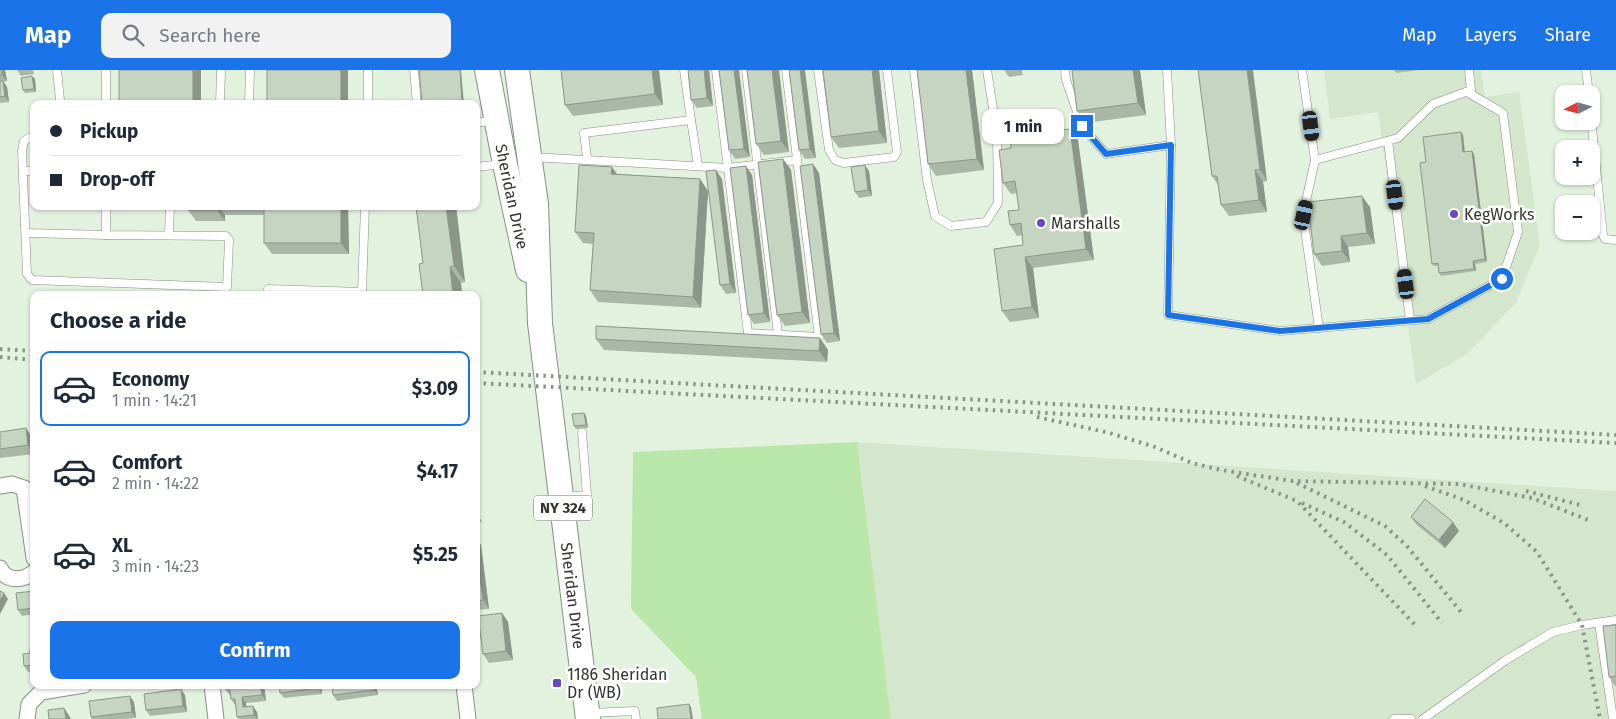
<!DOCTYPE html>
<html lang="en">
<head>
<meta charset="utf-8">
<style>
  :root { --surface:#fff; --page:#f2f2f3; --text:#1f2937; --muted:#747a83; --line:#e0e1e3; --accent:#1a73e8 }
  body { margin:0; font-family:"Fira Sans",sans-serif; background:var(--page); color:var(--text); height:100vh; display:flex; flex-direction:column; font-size:19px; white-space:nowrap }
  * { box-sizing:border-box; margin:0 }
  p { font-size:16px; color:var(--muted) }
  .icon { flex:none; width:28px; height:28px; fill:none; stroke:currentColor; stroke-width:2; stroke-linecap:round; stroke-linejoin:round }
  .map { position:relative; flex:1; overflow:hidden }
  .sheet { position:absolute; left:30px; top:221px; width:450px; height:398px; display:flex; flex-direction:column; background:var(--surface); border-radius:10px; box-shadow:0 1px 4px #0004 }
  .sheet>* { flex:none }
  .banner { position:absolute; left:30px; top:30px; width:450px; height:110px; border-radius:10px; box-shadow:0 1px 4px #0004; display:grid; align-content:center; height:110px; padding:0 20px; background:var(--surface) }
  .needle { width:32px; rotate:264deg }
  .tools { position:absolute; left:1555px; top:15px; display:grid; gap:10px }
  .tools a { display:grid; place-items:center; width:45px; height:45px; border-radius:10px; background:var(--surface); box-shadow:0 1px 4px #0004; font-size:25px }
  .end { position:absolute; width:22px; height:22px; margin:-11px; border:6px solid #1a73e8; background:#fff; box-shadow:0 0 0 2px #fff }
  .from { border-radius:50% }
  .bubble { position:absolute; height:35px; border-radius:10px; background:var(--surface); box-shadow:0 1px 4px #0004; font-size:16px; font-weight:700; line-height:35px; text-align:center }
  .car { position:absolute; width:15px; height:30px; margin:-15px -8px; border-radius:6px; box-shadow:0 0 4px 1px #0007; background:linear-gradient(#222 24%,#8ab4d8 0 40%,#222 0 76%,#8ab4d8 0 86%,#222 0) }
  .banner b { display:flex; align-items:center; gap:18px; height:48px; font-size:19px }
  .banner b+b { border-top:1px solid var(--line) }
  .banner i { width:12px; height:12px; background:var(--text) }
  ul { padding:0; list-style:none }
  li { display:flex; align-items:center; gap:15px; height:75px; margin:0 10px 8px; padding:0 10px; border:2px solid transparent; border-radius:10px }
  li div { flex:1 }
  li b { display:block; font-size:19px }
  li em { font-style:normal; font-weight:700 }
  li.current { border-color:var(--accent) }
  li>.icon { width:45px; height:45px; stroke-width:1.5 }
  h2 { padding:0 20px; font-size:22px; line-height:60px }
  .action { display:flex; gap:10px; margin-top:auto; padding:10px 20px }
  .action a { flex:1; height:58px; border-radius:10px; background:var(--accent); color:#fff; font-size:20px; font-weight:700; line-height:58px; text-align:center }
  header { display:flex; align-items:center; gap:30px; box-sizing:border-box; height:70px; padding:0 25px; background:var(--accent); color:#fff }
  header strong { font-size:24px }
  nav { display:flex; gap:28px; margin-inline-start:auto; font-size:18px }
  .search { width:350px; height:45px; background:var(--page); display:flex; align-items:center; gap:12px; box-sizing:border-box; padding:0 18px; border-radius:10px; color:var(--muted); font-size:19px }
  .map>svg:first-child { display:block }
  .built { fill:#d4e7cd }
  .green { fill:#b8e7a9 }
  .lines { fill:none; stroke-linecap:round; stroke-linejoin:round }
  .service-casing { stroke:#849180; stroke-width:9 }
  .minor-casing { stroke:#849180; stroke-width:17 }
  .primary-casing { stroke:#849180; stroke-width:26 }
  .service { stroke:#fff; stroke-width:8 }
  .minor { stroke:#fff; stroke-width:15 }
  .primary { stroke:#fff; stroke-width:24 }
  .rail { stroke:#8a9486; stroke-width:4; stroke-dasharray:2.5 5; stroke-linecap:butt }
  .wall { fill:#aab7a7 }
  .shaded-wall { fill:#8b9588 }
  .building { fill:#c6d5c2; stroke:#8b9588 }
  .route { stroke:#1a73e8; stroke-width:6 }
  .poi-dot { fill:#6449c2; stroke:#fff; stroke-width:2 }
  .labels { text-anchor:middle; stroke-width:5; stroke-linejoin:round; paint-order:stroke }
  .shield { fill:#fff; stroke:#6e726d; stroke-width:1 }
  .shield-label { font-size:15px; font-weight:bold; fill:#30362e }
  .street-label { font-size:16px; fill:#30362e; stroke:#fff }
  .poi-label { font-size:16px; fill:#30362e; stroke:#fff; text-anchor:start }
</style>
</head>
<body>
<header>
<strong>Map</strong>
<div class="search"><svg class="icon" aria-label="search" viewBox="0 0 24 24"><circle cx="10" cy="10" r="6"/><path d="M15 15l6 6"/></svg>Search here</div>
<nav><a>Map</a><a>Layers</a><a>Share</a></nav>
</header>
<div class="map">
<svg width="1616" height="649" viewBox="0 0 1616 649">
  <rect width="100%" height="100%" fill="#e3f2de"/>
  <g class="built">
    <polygon points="1324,0 1481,0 1485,27 1519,22 1540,175 1516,233 1467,284 1416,314 1378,42 1330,49"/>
    <polygon points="857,372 1616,421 1616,649 891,649"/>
  </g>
  <polygon class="green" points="857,372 891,649 702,649 696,607 631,539 633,382"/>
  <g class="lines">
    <g class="service-casing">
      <g id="service">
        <polyline points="57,0 60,30"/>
        <polyline points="414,0 417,34"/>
        <polyline points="684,0 691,50"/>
        <polyline points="716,0 748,263 819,267 786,0"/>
        <polyline points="746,0 778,264"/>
        <polyline points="818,0 829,80 835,90 844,93 894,87 897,82 887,0"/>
        <polyline points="914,0 927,110 935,146 951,156 986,152 998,133 997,64 987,0"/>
        <polyline points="1065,0 1066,10 1082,56 1106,84 1171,75"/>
        <polyline points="1167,0 1171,75 1168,245 1280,261 1428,249 1502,209 1518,162 1503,43 1467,22"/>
        <polyline points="1302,0 1315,90 1398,68 1433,34 1471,20 1469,0"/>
        <polyline points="1586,0 1589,24"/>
        <polyline points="106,34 106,0"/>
        <polyline points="220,34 221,0"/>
        <polyline points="249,34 250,0"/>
        <polyline points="368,34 368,0"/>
        <polyline points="1591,48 1603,165 1605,169 1616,170"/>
        <polyline points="476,53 494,50"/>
        <polyline points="34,65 24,71 22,81 27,204 32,210 227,217 229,170 226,166 106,165 106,136"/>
        <polyline points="1388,71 1410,250"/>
        <polyline points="531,87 728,98 797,90"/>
        <polyline points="587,88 584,63 691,50 698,96"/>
        <polyline points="1315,90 1303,145 1319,258"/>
        <polyline points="476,97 503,94"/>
        <polyline points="23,101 34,101"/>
        <polyline points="26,163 106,165"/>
        <polyline points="169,164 170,136"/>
        <polyline points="268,219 362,222 365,136"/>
        <polyline points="565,427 587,425 582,362"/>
        <polyline points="1599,553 1613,649"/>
        <polyline points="590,643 635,641 636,649"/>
        <polyline points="1394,649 1411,649"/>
        <polyline points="1423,649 1506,590 1553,562 1582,555 1616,550"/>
      </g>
    </g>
    <g class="minor-casing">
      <g id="minor">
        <polyline points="0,416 12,414 24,418 34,488"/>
        <path d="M0 498C6 512 23 511 34 502"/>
        <polyline points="212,615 216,649"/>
        <polyline points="464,615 468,649"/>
        <polyline points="27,649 29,634 41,622 84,615"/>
      </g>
    </g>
    <g class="primary-casing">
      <g id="primary">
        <path id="s1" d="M487 0 505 94 528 200"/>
        <path id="s2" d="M517 0 536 134 540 253 588 649"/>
      </g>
    </g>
    <use href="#service" class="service"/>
    <use href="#minor" class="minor"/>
    <use href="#primary" class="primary"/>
    <g class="rail">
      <polyline points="0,279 34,281"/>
      <polyline points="0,287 34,290"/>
      <polyline points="476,302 1616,365"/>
      <polyline points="476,313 1616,373"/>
      <polyline points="1037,347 1110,363 1155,377 1192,393 1221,400 1292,411 1459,414 1532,428 1591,451"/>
      <polyline points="1237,406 1297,431 1417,557"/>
      <polyline points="1297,413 1385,456 1406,475 1461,542"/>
      <polyline points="1425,416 1464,430 1504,453 1537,482 1582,555 1600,649"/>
      <polyline points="1526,421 1580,435"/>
      <polyline points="1302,433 1344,452 1387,485 1442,553"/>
    </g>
  </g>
  <g class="wall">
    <polygon points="0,0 5,0 7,11 4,12 7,17 9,32 0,33"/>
    <polygon points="17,0 33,0 34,4 21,6"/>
    <polygon points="561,0 659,0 663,35 573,46 565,35"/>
    <polygon points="688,0 709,0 713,36 697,38 691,30"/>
    <polygon points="719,0 750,87 735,89 729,80"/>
    <polygon points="747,0 789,82 764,85 756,74"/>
    <polygon points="789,0 816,88 805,89 799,80"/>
    <polygon points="879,0 887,73 839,78 831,67"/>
    <polygon points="917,0 972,0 984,100 936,106 928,94"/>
    <polygon points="1004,0 1022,0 1023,5 1009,7"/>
    <polygon points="1072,0 1140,0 1146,45 1085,53 1077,41"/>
    <polygon points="1198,0 1267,111 1263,112 1267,142 1229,146 1221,135 1219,116 1212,106"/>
    <polygon points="1394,0 1420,0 1396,3"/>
    <polygon points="32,6 35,9 36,22 25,23 23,20"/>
    <polygon points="1070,59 1078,70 1094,190 1033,198 1039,248 1010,252 1002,241 1023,175 1022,165 1017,166 1010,155 1019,140 1017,123 1011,124 1003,113 1011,78"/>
    <polygon points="1461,62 1463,65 1465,82 1472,81 1474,84 1487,192 1475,194 1476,201 1441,206 1439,203 1438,196 1434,196 1432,194 1426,92"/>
    <polygon points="783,89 791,100 810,253 785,256 777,245"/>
    <polygon points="813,94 819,103 840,271 827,273 821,264"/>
    <polygon points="746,96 752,105 770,252 754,254 748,245"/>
    <polygon points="869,101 872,126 859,128 855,122"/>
    <polygon points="617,104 700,109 708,121 701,238 598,232 590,220 593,174 583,173 575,162"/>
    <polygon points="722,109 736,223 726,224 720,215"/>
    <polygon points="188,136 348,136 349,184 272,184 264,173 264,145 225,145 225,151 196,151 188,140"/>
    <polygon points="416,136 456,136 465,212 461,213 462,225 423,225 423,193"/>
    <polygon points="1370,137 1375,174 1348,177 1350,192 1322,196 1314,184"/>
    <polygon points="820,268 828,280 827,292 604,280 596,269"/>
    <polygon points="584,343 586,346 588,358 576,359 574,356"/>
    <polygon points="0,362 32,367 34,384 0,388"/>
    <polygon points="476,443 482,451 476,456"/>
    <polygon points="1411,447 1459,461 1445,478 1417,455"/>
    <polygon points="476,469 481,475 489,539 476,540"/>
    <polygon points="34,521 34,544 22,546 18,540"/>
    <polygon points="502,543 508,552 513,590 489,593 483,584"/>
    <polygon points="1616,555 1616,617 1609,607"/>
    <polygon points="34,578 34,601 28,602 24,596"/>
    <polygon points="226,615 264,615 266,631 246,633 246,637 257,642 258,649 239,649 237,647 236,635 235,635 231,629 230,626 226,620"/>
    <polygon points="321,615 322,624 284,628 280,623"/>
    <polygon points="376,615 378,625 337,631 333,625"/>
    <polygon points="185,625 187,642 150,646 146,640"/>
    <polygon points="134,632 136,648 125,649 92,649 91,647"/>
  </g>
  <g class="shaded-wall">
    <polygon points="2,0 5,0 7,11 2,5"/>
    <rect x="193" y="0" width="8" height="34"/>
    <rect x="341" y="0" width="7" height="34"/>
    <polygon points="460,0 461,0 464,34 462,34"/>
    <polygon points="652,0 659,0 663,35 655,24"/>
    <polygon points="704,0 709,0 713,36 707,28"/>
    <polygon points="734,0 739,0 750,87 744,79"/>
    <polygon points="772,0 779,0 789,82 781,71"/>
    <polygon points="800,0 805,0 816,88 810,79"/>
    <polygon points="872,0 879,0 887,73 879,61"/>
    <polygon points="966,0 972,0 984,100 977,89"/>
    <polygon points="1133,0 1140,0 1146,45 1138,33"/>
    <polygon points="1247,0 1253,0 1267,111 1260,100"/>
    <polygon points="32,6 35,9 36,22 34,19"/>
    <polygon points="3,11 7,17 9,32 5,26"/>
    <polygon points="1070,59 1078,70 1094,190 1086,179"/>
    <polygon points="1461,62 1463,65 1465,85 1463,82"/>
    <polygon points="1472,81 1474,84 1487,192 1485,189"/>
    <polygon points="783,89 791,100 810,253 802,242"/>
    <polygon points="813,94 819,103 840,271 834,263"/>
    <polygon points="865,95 869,101 872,126 868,120"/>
    <polygon points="746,96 752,105 770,252 764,243"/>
    <polygon points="612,97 620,108 611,104"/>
    <polygon points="716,100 722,109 736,223 730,214"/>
    <polygon points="1255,100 1263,112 1267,142 1259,130"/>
    <polygon points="700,109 708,121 701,238 693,227"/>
    <polygon points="1362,126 1370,137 1375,174 1367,163"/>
    <polygon points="217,136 218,136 225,145 225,151 217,140"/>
    <polygon points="341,136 348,136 349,184 341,173"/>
    <polygon points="446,136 456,136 465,212 454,196"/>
    <polygon points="1341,166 1348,177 1350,192 1342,181"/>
    <polygon points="1025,187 1033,198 1039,248 1032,237"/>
    <polygon points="1473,191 1475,194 1476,201 1474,199"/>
    <polygon points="450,197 461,213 462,225 453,225"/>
    <polygon points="820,268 828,280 827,292 819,281"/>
    <polygon points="584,343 586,346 588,358 586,355"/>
    <polygon points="26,358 32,367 34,383 28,375"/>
    <polygon points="1453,452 1459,461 1445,478 1439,470"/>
    <polygon points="476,469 481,475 489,539 483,530 476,479"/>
    <polygon points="4,523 8,529 0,544 0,531"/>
    <polygon points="502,543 508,552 513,590 506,581"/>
    <polygon points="261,615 264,615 266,631 262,625"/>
    <polygon points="317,615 321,615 322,624 318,618"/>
    <polygon points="373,615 376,615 378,625 374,620"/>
    <polygon points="181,619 185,625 187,642 183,636"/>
    <polygon points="130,626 134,632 136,648 132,642"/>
    <polygon points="242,627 246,633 247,643 243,637"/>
    <polygon points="689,634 691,637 693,649 691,649"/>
    <polygon points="253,636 257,642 258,649 254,645"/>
    <polygon points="64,638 70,647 71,649 66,649"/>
  </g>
  <g class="building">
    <polygon points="0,0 2,0 2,5 0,6"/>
    <rect x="119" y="0" width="74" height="34"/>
    <rect x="267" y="0" width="74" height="34"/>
    <polygon points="419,0 460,0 462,34 422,34"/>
    <polygon points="561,0 652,0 655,24 565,35"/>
    <polygon points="688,0 704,0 707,28 691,30"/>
    <polygon points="719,0 734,0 744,79 729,80"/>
    <polygon points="747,0 772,0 781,71 756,74"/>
    <polygon points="789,0 800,0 810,79 799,80"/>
    <polygon points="823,0 872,0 879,61 831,67"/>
    <polygon points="917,0 966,0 977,89 928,94"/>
    <polygon points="1072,0 1133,0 1138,33 1077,41"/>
    <polygon points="1198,0 1247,0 1260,100 1255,100 1259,130 1221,135 1217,106 1212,106"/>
    <polygon points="32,6 34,19 23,20 21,8"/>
    <polygon points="0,11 3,11 5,26 0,27"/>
    <polygon points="1070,59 1086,179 1025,187 1032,237 1002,241 994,179 1023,175 1021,153 1010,155 1008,141 1019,140 1015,111 1003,113 999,80 1011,78 1010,66"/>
    <polygon points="1461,62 1463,82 1472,81 1485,189 1473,191 1474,199 1439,203 1438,193 1432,194 1420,93 1426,92 1423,67"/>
    <polygon points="783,89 802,242 777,245 758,92"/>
    <polygon points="813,94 834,263 821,264 800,96"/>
    <polygon points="579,95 612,97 611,104 700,109 693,227 590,220 594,163 575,162"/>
    <polygon points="865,95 868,120 855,122 851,97"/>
    <polygon points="746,96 764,243 748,245 730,98"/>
    <polygon points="716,100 730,214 720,215 706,101"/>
    <polygon points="1362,126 1367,163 1341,166 1342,181 1314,184 1308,132"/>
    <rect x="188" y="136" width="29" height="4"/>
    <rect x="264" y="136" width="77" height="37"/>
    <polygon points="416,136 446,136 454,196 450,197 453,225 423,225 419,194 423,193"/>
    <polygon points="596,256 820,268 819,281 596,269"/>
    <polygon points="584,343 586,355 574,356 572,344"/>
    <polygon points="26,358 28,375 0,379 0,362"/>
    <polygon points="1425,429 1453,452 1439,470 1411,447"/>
    <polygon points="476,479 483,530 476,531"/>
    <polygon points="0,521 4,523 0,531"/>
    <polygon points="34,521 34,538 18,540 16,523"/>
    <polygon points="502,543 506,581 483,584 478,546"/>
    <polygon points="1616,555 1616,606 1609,607 1603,556"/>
    <polygon points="34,578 34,595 24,596 23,584 30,583 30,579"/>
    <polygon points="226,615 261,615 262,625 242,627 243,637 253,636 254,645 237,647 235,629 231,629 230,620 226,620"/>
    <polygon points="279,615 317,615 318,618 280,623"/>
    <polygon points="332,615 373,615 374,620 333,625"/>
    <polygon points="181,619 183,636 146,640 144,624"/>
    <polygon points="130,626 132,642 91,647 89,631"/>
    <polygon points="689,634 691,649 658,649 657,638"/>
    <polygon points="64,638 66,649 49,649 48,640"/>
  </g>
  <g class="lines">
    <polyline class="route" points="1082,56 1106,84 1171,75 1168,245 1280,261 1428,249 1502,209"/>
  </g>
  <g class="poi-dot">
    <circle cx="1454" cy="144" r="5"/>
    <circle cx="1041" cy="153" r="5"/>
    <rect x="552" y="608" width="10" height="10" rx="2.5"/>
  </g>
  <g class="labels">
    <rect class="shield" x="534" y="425.5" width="58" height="25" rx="4"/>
    <g class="shield-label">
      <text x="563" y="443">NY 324</text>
    </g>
    <g class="street-label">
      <text dy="6" stroke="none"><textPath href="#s1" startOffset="129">Sheridan Drive</textPath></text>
      <text dy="6" stroke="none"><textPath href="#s2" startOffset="529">Sheridan Drive</textPath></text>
    </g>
    <g class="poi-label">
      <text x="1464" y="150">KegWorks</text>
      <text x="1051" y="159">Marshalls</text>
      <text x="567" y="610">1186 Sheridan<tspan x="567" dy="18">Dr (WB)</tspan></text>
    </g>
  </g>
</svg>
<div class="tools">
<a><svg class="needle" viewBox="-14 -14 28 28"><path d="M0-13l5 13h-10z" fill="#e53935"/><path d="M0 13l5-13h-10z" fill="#747a83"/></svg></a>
<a>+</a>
<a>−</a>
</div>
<i class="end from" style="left:1502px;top:209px"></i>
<i class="end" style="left:1082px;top:56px"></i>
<div class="bubble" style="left:982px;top:39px;width:82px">1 min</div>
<i class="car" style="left:1311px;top:56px;rotate:173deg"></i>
<i class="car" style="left:1395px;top:125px;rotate:173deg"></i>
<i class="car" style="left:1304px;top:145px;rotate:12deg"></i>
<i class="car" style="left:1406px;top:214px;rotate:353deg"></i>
<div class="banner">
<b><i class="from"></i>Pickup</b>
<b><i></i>Drop-off</b>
</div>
<section class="sheet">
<h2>Choose a ride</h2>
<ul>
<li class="current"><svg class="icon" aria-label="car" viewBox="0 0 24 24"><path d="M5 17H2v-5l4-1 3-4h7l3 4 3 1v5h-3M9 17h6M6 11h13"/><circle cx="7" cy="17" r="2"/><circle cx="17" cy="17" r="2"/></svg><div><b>Economy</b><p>1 min · 14:21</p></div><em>$3.09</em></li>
<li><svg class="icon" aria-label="car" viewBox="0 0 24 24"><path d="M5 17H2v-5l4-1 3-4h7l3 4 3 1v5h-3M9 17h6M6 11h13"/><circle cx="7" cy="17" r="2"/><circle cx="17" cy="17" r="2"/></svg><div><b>Comfort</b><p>2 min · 14:22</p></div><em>$4.17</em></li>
<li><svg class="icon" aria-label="car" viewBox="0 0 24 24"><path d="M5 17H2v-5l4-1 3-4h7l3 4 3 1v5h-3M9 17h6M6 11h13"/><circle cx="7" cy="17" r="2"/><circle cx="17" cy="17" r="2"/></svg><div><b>XL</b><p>3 min · 14:23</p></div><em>$5.25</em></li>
</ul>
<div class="action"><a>Confirm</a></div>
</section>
</div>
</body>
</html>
